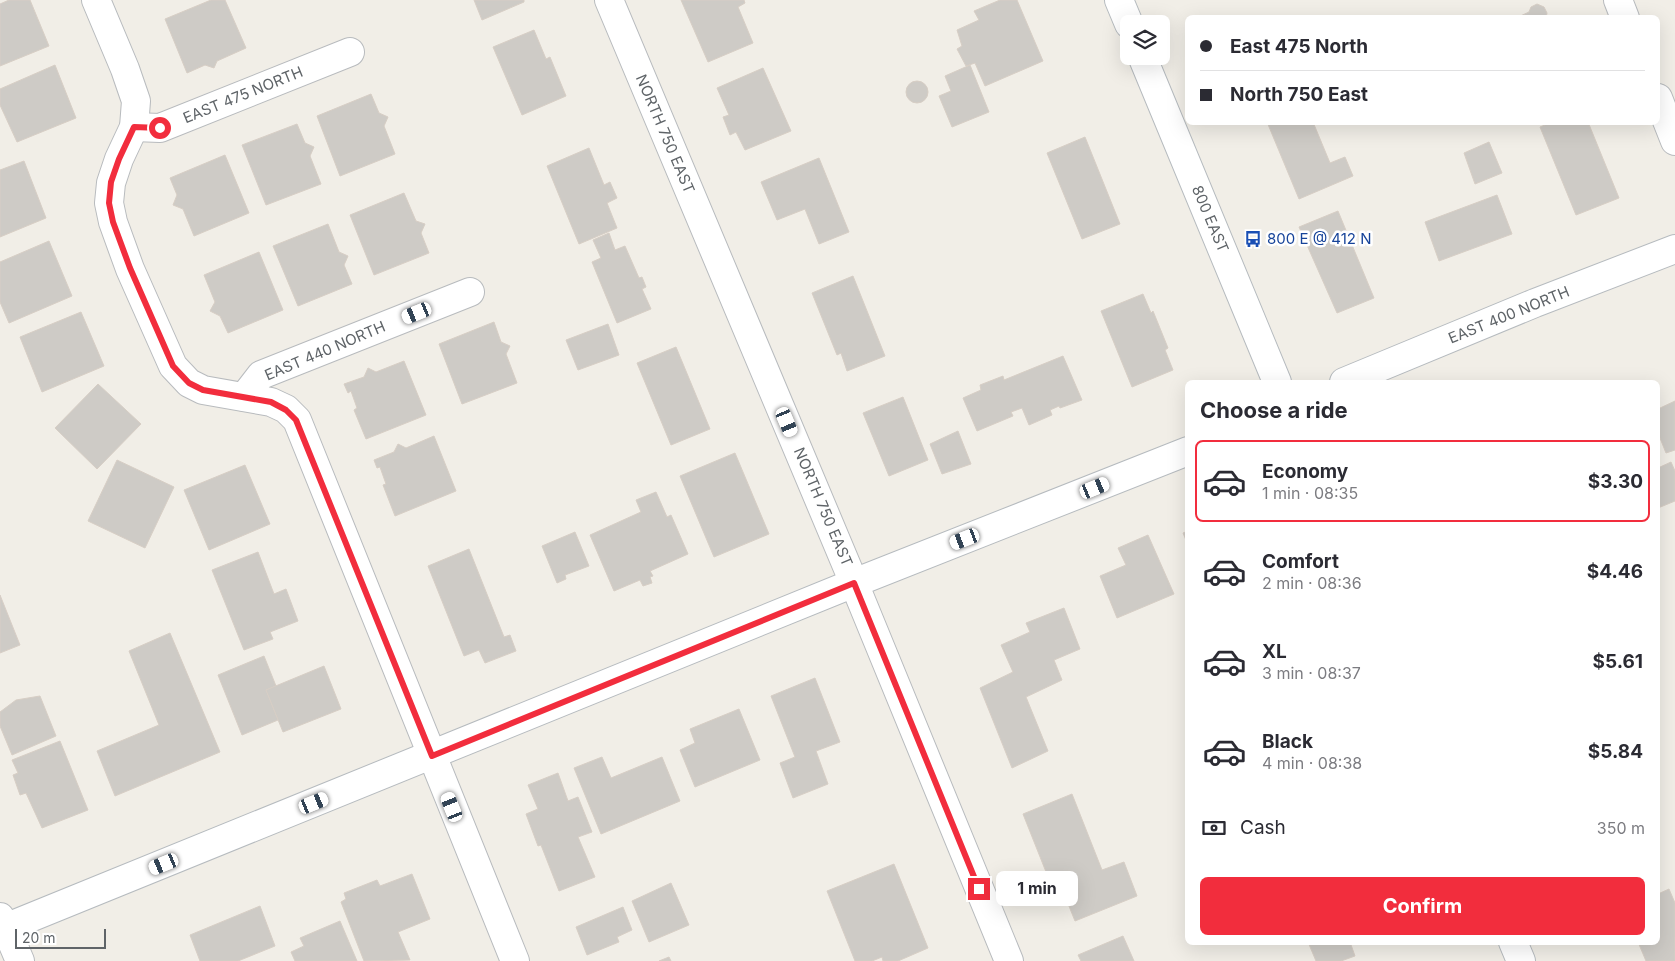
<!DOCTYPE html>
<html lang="en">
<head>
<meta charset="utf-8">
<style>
  :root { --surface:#fff; --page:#f2f2f3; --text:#2b2b33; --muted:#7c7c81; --line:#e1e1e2; --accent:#f22d3d }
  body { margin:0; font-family:Inter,sans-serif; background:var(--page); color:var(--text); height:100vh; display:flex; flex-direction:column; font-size:19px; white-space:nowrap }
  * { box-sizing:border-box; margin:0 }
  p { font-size:16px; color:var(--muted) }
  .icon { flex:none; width:28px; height:28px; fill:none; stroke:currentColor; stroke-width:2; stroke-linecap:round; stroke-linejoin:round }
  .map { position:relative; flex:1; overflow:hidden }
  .sheet { position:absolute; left:1185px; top:380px; width:475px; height:565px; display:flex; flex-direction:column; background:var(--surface); border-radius:8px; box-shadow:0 5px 20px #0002 }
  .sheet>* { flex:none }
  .hud { position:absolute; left:1185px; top:15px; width:475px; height:110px; border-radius:8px; box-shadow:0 5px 20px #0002; display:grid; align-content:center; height:110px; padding:0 15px; background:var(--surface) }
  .buttons { position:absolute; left:1120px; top:15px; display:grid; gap:10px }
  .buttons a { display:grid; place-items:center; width:50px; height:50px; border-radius:8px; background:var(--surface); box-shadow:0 5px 20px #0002; font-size:25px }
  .scale { position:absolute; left:15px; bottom:12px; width:91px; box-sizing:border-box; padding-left:5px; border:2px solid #5f6468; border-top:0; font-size:14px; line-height:18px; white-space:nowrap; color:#5f6468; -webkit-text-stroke:4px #fff; paint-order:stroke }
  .end { position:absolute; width:22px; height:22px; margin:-11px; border:6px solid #f22d3d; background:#fff; box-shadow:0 0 0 2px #fff }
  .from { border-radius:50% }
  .bubble { position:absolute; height:35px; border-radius:8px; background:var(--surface); box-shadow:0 5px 20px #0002; font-size:16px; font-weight:700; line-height:35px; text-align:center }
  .car { position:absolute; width:15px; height:30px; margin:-15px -8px; border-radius:6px; box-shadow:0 0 4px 1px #0007; background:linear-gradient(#fff 24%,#345 0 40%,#fff 0 76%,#345 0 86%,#fff 0) }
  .hud b { display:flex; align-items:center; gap:18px; height:48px; font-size:19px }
  .hud b+b { border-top:1px solid var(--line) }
  .hud i { width:12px; height:12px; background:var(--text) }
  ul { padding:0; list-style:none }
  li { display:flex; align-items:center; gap:15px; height:82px; margin:0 10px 8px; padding:0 5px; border:2px solid transparent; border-radius:8px }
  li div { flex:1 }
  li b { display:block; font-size:19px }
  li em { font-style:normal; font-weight:700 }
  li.on { border-color:var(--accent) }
  li>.icon { width:45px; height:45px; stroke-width:1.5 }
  h2 { padding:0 15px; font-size:22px; line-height:60px }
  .pay { display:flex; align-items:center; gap:12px; height:55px; padding:0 15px; font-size:19px }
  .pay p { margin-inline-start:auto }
  .action { display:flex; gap:10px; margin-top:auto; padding:10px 15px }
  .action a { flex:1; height:58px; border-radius:8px; background:var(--accent); color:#fff; font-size:20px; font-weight:700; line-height:58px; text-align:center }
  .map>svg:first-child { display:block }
  .building { fill:#cecbc6; stroke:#d7cec5 }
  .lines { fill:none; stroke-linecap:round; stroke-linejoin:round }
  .street-casing { stroke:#b8bbbe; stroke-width:30 }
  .secondary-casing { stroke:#b6bbbf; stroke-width:30 }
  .street { stroke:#fff; stroke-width:28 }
  .secondary { stroke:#fff; stroke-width:28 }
  .route { stroke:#f22d3d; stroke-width:6 }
  .labels { text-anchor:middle; stroke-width:5; stroke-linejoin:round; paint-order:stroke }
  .street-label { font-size:15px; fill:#5f6468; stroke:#fff }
  .transit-label { font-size:15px; fill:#164399; stroke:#fff; text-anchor:start }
</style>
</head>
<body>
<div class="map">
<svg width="1675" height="961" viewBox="0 0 1675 961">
  <rect width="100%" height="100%" fill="#f1eee7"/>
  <g class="building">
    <polygon points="9,0 30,0 49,46 0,66 0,4"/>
    <polygon points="211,0 225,0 246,48 217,61 214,68 205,65 187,73 165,19"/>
    <polygon points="474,0 524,0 524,2 482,20"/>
    <polygon points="681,0 744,0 745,3 738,7 753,43 708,62"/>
    <polygon points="1000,0 1017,0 1043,61 985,86 975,63 966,66 957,49 962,46 957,30 979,20 974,11"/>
    <polygon points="1537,4 1544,7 1547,13 1546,18 1516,18 1529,12 1531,7"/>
    <polygon points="534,30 546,59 550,57 566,96 522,115 493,47"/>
    <polygon points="55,65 76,118 17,142 0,105 0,89"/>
    <polygon points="970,65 989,112 952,127 939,96 951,91 945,76"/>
    <polygon points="763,68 791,131 745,150 736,132 730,135 723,117 729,115 717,88"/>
    <circle cx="917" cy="92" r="11"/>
    <polygon points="371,94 379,113 388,117 384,126 395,154 340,176 317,116"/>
    <polygon points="1267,122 1313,122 1330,163 1345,157 1353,176 1299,199"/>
    <polygon points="1552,122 1588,122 1619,198 1576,215 1540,127"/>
    <polygon points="297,124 305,143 314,147 310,156 321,184 266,205 242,145"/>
    <polygon points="1085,137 1120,224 1082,239 1047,153"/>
    <polygon points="1489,142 1502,173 1475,184 1464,153"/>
    <polygon points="589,148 604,185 610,182 617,198 607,203 617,228 579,244 547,166"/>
    <polygon points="225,155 249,213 194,236 183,209 173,205 177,195 170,178"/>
    <polygon points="819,158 849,232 819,244 805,209 777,220 761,182"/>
    <polygon points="24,161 46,218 0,237 0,170"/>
    <polygon points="404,193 416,221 425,224 421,233 429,253 374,275 350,215"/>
    <polygon points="1497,195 1512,234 1439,261 1425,222"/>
    <polygon points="1338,211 1374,298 1337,313 1299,227"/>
    <polygon points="328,224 339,252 348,256 344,265 352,284 298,306 273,246"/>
    <polygon points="609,233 615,250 625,246 639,278 642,277 646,287 642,289 651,309 617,323 592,262 601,258 593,240"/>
    <polygon points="49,241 72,296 9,323 0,302 0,262"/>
    <polygon points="259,252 283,310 228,333 220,316 210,311 215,302 204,275"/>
    <polygon points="853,276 885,356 847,371 841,353 837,355 812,293"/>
    <polygon points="1143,294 1151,313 1153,311 1168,348 1165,350 1173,370 1132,387 1101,311"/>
    <polygon points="81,312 104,366 42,392 20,337"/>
    <polygon points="494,322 501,342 510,346 506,354 517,383 462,404 439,344"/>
    <polygon points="608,324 619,355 578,370 566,340"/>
    <polygon points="676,347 710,429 671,445 637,363"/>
    <polygon points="1063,356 1082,400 1060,408 1059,406 1050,410 1052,415 1029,425 1022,408 1011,412 1013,416 977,431 963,398 981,390 980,385 1003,376 1004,380"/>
    <polygon points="404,361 426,415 366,439 354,410 357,408 351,391 348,393 344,384 364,377 368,368 376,372"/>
    <polygon points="98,384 141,424 97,469 55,428"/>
    <polygon points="903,397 928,460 889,476 863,413"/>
    <polygon points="1675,401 1675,450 1666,453 1658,433 1658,409"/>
    <polygon points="958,431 971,464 942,474 930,444"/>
    <polygon points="434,436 456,491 395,516 383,485 386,484 380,467 377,468 374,460 394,452 398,444 406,448"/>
    <polygon points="735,453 769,534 714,557 680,476"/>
    <polygon points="117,460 174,487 145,548 88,521"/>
    <polygon points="1671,462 1675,471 1675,501 1658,508 1658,468"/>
    <polygon points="245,465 270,524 209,550 184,490"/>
    <polygon points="656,492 667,517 671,515 688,554 650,571 653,576 650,577 652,583 643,586 640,580 614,591 590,535 641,512 636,500"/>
    <polygon points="1188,531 1188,545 1183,533"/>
    <polygon points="575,532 589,566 565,575 566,579 557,583 542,546"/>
    <polygon points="1148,535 1174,594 1117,618 1100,576 1126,565 1118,548"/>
    <polygon points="469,549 504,637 510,635 516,651 485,663 479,650 464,656 428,566"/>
    <polygon points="258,552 274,594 286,589 298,621 270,632 273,639 244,650 212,570"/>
    <polygon points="0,595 20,645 0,653"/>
    <polygon points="1064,608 1080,649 1054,660 1062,680 1026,697 1048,751 1012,768 980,688 1013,672 1001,645 1030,632 1026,623"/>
    <polygon points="170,633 220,752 115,796 97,751 159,725 129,651"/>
    <polygon points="264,656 276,686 266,690 278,720 242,735 218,675"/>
    <polygon points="324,666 341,709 283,732 266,690"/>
    <polygon points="815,678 840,742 816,751 828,784 793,798 780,763 795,757 771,696"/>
    <polygon points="40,696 56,736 12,755 0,726 0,712 16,700"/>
    <polygon points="739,709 760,760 695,787 680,750 695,743 690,729"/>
    <polygon points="60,741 88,810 42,828 26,793 20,795 13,775 18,773 12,760"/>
    <polygon points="602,757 611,778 662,757 680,801 601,834 574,768"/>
    <polygon points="558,773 568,801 578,797 592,832 578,837 595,877 559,891 541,845 538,846 526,814 538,809 528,785"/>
    <polygon points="1072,794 1102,870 1124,862 1137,896 1075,921 1060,884 1052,887 1023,814"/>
    <polygon points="894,864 928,948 898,961 883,961 882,957 872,961 855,961 827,891"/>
    <polygon points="412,874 430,919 398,932 410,960 364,961 341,902 346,899 344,893 377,880 380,886"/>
    <polygon points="671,883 689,925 649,942 632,901"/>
    <polygon points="1669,889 1675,903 1675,961 1646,961 1638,942 1658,942 1658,894"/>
    <polygon points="260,906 275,946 238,961 200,961 190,935"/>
    <polygon points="623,907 632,930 617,937 619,942 587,955 576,927"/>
    <polygon points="340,921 357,961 295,961 291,952 304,946 300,938"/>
    <polygon points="1123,936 1134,961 1081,961 1078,955"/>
    <polygon points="1308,942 1350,942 1355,956 1341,961 1316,961"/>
    <polygon points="669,957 671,961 659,961"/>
  </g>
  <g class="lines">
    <g class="street-casing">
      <g id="street">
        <polyline points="96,0 125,69 136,101 134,127 119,159 111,183 109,203 113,222 130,269 173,366 189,383 203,390 271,402 286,409 297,420 515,961"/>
        <polyline points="609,0 854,583 1009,961"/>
        <polyline points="1618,0 1625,18"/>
        <polyline points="1658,98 1675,141"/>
        <polyline points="134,127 160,128 350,52"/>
        <polyline points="244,397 261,375 470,292"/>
        <polyline points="0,917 6,928 20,961"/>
      </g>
    </g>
    <g class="secondary-casing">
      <g id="secondary">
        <polyline points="1119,0 1129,24"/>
        <polyline points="1142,56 1277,382"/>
        <polyline points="1344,382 1535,303 1675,249"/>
        <polyline points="0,930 854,583 1188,451"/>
        <polyline points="1513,942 1521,961"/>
      </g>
    </g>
    <use href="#street" class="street"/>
    <use href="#secondary" class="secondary"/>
  </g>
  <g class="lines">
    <polyline class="route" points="160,128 134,127 119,159 111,182 109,203 113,222 130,268 173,366 189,383 203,390 271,402 286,410 296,420 432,756 854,583 979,889"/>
  </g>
  <defs>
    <g id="bus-bare" transform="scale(1.35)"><path d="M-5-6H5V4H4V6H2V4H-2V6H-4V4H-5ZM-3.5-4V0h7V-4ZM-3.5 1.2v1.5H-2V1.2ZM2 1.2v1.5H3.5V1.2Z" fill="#1a4fb4" stroke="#fff" stroke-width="2.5" paint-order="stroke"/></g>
  </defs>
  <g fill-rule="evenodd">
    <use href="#bus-bare" x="1253" y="239"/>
  </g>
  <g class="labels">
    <g class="street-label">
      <text transform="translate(243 95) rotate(-22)" y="5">EAST 475 NORTH</text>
      <text transform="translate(665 134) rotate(67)" y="5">NORTH 750 EAST</text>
      <text transform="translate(1210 219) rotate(67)" y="5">800 EAST</text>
      <text transform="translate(1509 315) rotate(-22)" y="5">EAST 400 NORTH</text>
      <text transform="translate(325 351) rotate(-23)" y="5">EAST 440 NORTH</text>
      <text transform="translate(823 507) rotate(67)" y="5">NORTH 750 EAST</text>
    </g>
    <g class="transit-label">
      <text x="1267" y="244">800 E @ 412 N</text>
    </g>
  </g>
</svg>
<div class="buttons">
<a><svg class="icon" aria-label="layers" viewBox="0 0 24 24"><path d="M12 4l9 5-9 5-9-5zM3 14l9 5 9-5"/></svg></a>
</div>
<div class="scale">20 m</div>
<i class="end from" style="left:160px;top:128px"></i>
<i class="end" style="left:979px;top:889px"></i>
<div class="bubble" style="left:996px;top:871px;width:82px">1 min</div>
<i class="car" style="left:417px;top:313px;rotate:248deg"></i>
<i class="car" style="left:787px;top:422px;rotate:157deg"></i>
<i class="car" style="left:1095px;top:488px;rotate:68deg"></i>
<i class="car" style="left:965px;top:539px;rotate:249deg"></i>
<i class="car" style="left:314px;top:803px;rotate:68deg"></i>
<i class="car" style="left:452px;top:807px;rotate:338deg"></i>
<i class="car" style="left:164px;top:864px;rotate:248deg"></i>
<div class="hud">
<b><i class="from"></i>East 475 North</b>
<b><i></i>North 750 East</b>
</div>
<section class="sheet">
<h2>Choose a ride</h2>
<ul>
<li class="on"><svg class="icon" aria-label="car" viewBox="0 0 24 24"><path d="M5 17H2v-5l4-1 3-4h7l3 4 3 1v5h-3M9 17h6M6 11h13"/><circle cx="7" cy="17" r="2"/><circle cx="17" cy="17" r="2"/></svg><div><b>Economy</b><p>1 min · 08:35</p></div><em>$3.30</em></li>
<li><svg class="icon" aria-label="car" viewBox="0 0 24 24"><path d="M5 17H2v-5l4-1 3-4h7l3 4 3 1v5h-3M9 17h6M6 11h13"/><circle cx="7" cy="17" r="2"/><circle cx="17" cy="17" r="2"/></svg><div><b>Comfort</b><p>2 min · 08:36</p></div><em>$4.46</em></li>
<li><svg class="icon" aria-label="car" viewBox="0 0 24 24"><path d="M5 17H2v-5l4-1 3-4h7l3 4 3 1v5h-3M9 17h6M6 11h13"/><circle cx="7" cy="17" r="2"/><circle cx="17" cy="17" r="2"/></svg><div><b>XL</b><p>3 min · 08:37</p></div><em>$5.61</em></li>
<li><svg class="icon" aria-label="car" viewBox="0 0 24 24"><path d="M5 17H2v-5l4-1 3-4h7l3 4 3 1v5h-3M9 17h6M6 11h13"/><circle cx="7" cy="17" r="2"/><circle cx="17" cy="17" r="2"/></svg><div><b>Black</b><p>4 min · 08:38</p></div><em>$5.84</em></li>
</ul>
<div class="pay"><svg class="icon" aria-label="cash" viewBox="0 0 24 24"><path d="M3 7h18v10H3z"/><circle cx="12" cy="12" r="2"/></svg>Cash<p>350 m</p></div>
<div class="action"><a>Confirm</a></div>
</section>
</div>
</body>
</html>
